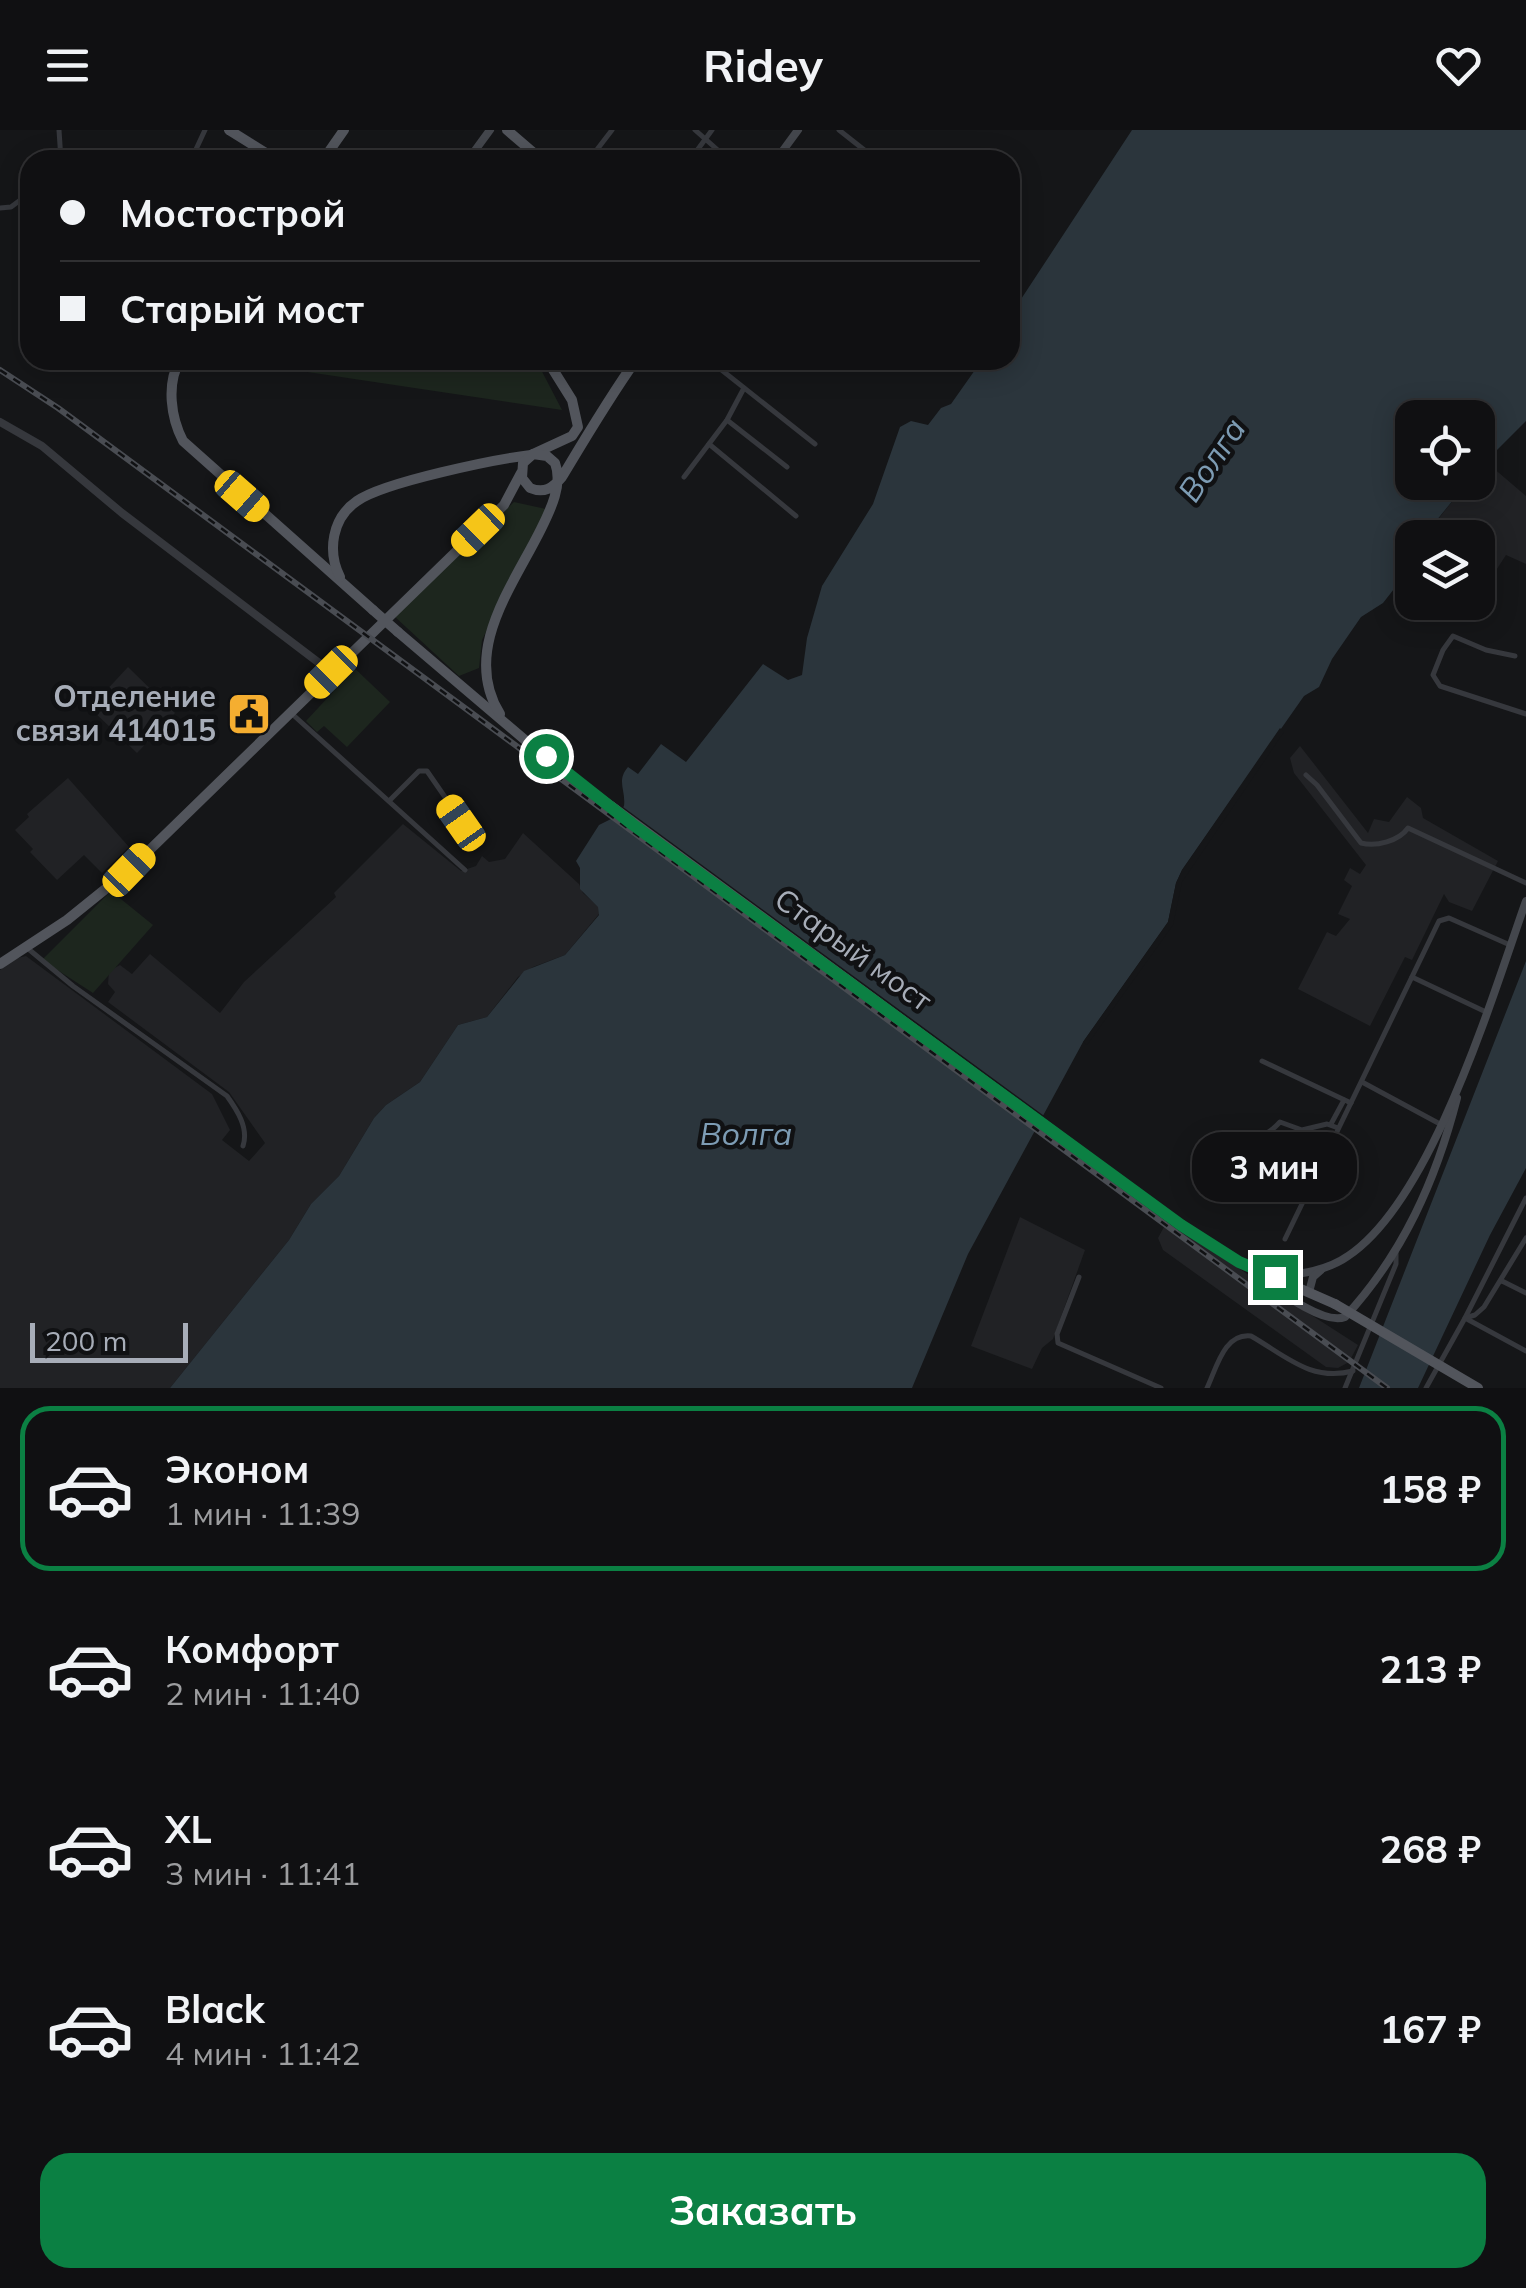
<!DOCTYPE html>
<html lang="ru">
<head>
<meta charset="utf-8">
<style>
  :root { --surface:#101012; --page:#1e1e20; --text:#f1f3f6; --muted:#9c9d9f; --line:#303032; --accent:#0b8043 }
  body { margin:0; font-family:Mulish,sans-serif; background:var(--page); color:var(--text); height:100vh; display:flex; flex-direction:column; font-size:38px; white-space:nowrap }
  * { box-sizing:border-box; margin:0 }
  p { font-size:32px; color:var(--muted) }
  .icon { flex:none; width:55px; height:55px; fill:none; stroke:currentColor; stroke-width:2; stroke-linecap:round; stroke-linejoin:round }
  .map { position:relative; height:1258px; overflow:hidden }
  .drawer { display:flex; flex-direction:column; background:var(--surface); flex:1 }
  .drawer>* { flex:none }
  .hud { position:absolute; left:20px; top:20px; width:1000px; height:220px; border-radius:30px; box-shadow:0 5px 25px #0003,0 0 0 2px var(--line); display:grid; align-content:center; height:220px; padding:0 40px; background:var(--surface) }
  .buttons { position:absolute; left:1395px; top:270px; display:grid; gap:20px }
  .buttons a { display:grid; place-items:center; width:100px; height:100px; border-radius:20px; background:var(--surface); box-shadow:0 5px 25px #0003,0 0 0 2px var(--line); font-size:50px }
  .scale { position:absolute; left:30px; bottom:25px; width:158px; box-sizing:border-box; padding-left:10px; border:5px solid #a7adb8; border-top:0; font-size:28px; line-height:35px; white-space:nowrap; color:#a7adb8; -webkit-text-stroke:8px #101113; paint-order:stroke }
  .end { position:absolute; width:45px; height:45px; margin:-22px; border:12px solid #0b8043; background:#fff; box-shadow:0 0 0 5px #fff }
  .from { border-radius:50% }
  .bubble { position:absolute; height:70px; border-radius:30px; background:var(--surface); box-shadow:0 5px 25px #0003,0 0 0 2px var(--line); font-size:32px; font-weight:700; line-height:70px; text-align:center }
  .car { position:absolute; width:30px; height:60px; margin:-30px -15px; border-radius:12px; box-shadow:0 0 8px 2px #0007; background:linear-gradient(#f5c518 24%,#345 0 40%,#f5c518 0 76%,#345 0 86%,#f5c518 0) }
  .hud b { display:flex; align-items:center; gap:35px; height:95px; font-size:38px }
  .hud b+b { border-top:2px solid var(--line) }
  .hud i { width:25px; height:25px; background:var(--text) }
  ul { padding:18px 0 0; list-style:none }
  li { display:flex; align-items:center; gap:30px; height:165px; margin:0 20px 15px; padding:0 20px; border:5px solid transparent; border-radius:30px }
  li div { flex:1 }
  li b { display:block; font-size:38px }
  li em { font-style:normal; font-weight:700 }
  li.on { border-color:var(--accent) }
  li>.icon { width:90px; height:90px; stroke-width:1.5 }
  .primary-button { display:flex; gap:20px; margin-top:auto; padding:20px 40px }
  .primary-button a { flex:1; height:115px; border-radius:30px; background:var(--accent); color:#fff; font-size:40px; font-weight:700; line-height:115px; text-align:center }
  header { display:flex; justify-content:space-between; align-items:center; height:130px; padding:0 40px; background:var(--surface); font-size:45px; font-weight:700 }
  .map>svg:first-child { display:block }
  .built { fill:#212225 }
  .green { fill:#1d261e }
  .water { fill:#2b353c }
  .pier { fill:#151618 }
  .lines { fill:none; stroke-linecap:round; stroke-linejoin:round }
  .minor { stroke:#36383d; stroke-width:5 }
  .tertiary { stroke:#36383d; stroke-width:8 }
  .secondary { stroke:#44474d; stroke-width:8 }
  .primary { stroke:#52555c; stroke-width:10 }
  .rail-casing { stroke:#494c52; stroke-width:6 }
  .rail { stroke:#101113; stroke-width:2.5; stroke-dasharray:8; stroke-linecap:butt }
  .primary-bridge { stroke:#52555c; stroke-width:10 }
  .route { stroke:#0b8043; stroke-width:12 }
  .labels { text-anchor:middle; stroke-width:9; stroke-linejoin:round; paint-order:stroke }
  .poi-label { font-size:30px; font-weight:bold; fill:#a7adb8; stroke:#101113; text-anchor:end }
  .street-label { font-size:30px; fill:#a7adb8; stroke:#101113 }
  .water-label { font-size:32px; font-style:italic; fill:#7d9cb4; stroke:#101113 }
</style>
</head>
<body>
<header><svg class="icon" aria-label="menu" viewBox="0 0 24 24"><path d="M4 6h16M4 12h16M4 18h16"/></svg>Ridey<svg class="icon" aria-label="heart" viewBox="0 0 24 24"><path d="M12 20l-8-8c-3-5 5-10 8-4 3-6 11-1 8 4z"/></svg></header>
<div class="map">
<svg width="1526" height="1258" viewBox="0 0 1526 1258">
  <rect width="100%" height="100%" fill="#151618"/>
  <g class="built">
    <polygon points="1485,331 1526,366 1526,434 1506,425 1478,468 1478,408 1423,408 1467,353 1478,352 1478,339"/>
    <polygon points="128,537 175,583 137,623 90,578"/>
    <polygon points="1300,616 1368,703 1374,689 1389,692 1407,667 1421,678 1423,688 1498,731 1472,781 1449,772 1444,764 1412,830 1405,827 1370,896 1298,859 1327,802 1336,806 1350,789 1338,784 1352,756 1344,750 1350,738 1360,744 1366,735 1294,643 1290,628"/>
    <polygon points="68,648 129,717 102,743 84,725 57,750 30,722 33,719 15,700 29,687 27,684"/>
    <polygon points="403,694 461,741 476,736 482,726 489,732 505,729 523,703 579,754 583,763 599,777 599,784 565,825 533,837 518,847 487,887 458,895 420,952 386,975 374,988 339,1046 311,1074 289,1110 170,1258 0,1258 0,840 13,829 26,826 212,964 230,1000 222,1010 249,1031 265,1013 229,962 108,872 115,862 108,854 109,841 120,835 132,844 150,824 220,883 244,852 336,767 334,763"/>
    <polygon points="1020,1087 1085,1120 1053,1209 1042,1218 1032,1239 971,1216"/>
    <polygon points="1164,1097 1176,1105 1179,1100 1358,1215 1349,1232 1338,1238 1326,1237 1163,1120 1158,1108"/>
  </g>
  <g class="green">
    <polygon points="228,230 383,230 399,241 406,230 536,230 562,280"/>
    <polygon points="514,372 546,379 482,510 479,538 459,546 394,486"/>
    <polygon points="348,532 390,572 347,617 324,596 317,602 306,591 333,562 325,554"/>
    <polygon points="111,761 153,795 93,863 42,830"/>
  </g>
  <g class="water">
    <path d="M1132 0H1526V291L1478 339V288H1412V352L1467 353 1423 407 1412 408V422L1401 450 1383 473 1361 487 1332 529 1319 557 1304 566 1182 740 1176 753 1168 792 1083 912 968 1124 912 1258H170L289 1110 311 1074 339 1046 374 988 386 975 420 952 458 895 487 887 524 841 565 825 599 785 598 777 580 759V738L576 731 599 695 617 686 624 676C626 660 616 651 628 637L638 644 661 614 686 632 763 534 788 550 802 545 807 508 822 456 873 374 900 297 911 291 928 295 941 278 951 274 982 230H1010V186Z"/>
    <polygon points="1526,831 1526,1038 1490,1105 1418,1258 1359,1258"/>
  </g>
  <g class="pier">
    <polygon points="1280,598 1284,602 1182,752 1173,795 1087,915 1083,912 1168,792 1176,753 1182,740"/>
    <polygon points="619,674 1047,988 1039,1002 608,685"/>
  </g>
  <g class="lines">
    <g class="minor">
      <polyline points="59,0 61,30"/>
      <polyline points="695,0 729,30"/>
      <polyline points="839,0 877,30"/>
      <polyline points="191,30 205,0"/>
      <polyline points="589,30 612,0"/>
      <polyline points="690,30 712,0"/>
      <polyline points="938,30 944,21"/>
      <polyline points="0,78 11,77 23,68 30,40"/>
      <polyline points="385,230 397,237 405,230"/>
      <polyline points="709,230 815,314"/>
      <polyline points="727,290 787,337"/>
      <polyline points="709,314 796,386"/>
      <polyline points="684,347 727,290 744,258"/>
      <polyline points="1515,526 1486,520 1453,506 1443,520 1433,545 1440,556 1526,584"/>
      <polyline points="291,583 465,740"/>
      <path d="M1306 645 1317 655 1361 713C1376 717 1399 711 1408 698L1526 753"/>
      <polyline points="390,670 419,641 427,641 476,712"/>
      <path d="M26 817 73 856 227 966C237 980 249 998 243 1016"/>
      <polyline points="1412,847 1486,882"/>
      <polyline points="1262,931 1351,973"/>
      <polyline points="1362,952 1440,994"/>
      <polyline points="1331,994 1344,970"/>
      <path d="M1211 1013 1234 1024C1250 1007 1264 1010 1280 992L1302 1000 1327 994 1338 998"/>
      <polyline points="1234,1024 1241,1050"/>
      <polyline points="1526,1068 1465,1188 1526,1221"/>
      <polyline points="1285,1109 1439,791 1449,788 1510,815"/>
      <polyline points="1079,1147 1057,1204 1058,1213 1161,1258"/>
      <polyline points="1502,1151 1526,1163"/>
      <path d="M1207 1258C1217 1237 1224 1203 1251 1206 1286 1226 1311 1252 1353 1241"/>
      <polyline points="1345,1258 1396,1134 1396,1121"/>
      <polyline points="1426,1258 1465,1188 1475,1185 1484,1177 1526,1108"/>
    </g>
    <polyline class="tertiary" points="0,292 42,316 122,383 331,542"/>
    <g class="secondary">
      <polyline points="468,30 490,0"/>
      <polyline points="776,30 798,0"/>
      <path d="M1253 1142C1273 1156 1322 1196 1345 1187 1403 1124 1436 1050 1457 968"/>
      <path d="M1271 1154 1275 1147C1300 1144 1327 1141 1348 1126 1432 1070 1492 867 1526 771"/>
      <polyline points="1309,1162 1313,1147 1321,1140"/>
    </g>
    <g class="primary">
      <polyline points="229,0 277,30"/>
      <polyline points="507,0 542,30"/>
      <polyline points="323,30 344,0"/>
      <path d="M180 230C166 254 171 288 183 311L373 480"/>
      <polyline points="533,324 572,306 578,297 572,270 547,230"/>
      <path d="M340 447C327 421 332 388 357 371 384 352 496 329 531 325"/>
      <polyline points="398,502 545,627 616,680"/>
      <path d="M500 584C461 521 513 456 541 399 551 379 563 354 555 333L547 326 533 324 523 333 522 348 530 358C544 364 553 358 562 347 586 307 609 268 636 230"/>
      <polyline points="611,676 1181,1095 1239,1132 1335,1174"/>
      <polyline points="0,834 67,790 129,740 504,375 521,343"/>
    </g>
    <g class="rail-casing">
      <polyline id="rail" points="0,240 58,278 1387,1258"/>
    </g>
    <use href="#rail" class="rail"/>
    <g class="primary-bridge">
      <polyline points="373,480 398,502"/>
      <polyline points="1335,1174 1478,1258"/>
    </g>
  </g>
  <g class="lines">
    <polyline class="route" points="546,626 632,694 1181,1095 1239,1132 1275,1147"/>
  </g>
  <defs>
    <g id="civic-square" transform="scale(2.25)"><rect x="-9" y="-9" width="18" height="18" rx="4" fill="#f5ae30" stroke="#101113"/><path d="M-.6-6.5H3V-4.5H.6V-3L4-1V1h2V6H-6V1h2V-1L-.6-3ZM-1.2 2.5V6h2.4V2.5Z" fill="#111"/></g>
  </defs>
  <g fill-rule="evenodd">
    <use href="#civic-square" x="249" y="584"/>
  </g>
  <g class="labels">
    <g class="poi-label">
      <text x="216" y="577">Отделение<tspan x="216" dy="34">связи 414015</tspan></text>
    </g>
    <g class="street-label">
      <text transform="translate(853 820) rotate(36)" y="10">Старый мост</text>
    </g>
    <g class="water-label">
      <text transform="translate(1212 330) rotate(-56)" y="11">Волга</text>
      <text x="746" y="1015">Волга</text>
    </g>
  </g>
</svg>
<div class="buttons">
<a><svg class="icon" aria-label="locate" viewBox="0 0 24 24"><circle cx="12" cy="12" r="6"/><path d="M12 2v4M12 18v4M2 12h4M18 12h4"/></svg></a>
<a><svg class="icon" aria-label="layers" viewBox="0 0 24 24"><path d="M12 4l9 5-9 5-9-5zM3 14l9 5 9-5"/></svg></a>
</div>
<div class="scale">200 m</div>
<i class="end from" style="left:546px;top:626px"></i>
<i class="end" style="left:1275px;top:1147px"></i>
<div class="bubble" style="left:1192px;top:1002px;width:165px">3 мин</div>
<i class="car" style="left:242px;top:366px;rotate:131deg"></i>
<i class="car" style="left:478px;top:400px;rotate:226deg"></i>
<i class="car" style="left:331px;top:542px;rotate:225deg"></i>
<i class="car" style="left:461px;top:693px;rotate:325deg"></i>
<i class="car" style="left:129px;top:740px;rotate:44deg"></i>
<div class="hud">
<b><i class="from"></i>Мостострой</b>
<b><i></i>Старый мост</b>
</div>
</div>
<section class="drawer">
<ul>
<li class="on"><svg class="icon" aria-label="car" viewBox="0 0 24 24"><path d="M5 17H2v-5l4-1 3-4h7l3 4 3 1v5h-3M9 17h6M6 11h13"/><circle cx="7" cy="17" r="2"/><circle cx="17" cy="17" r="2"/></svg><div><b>Эконом</b><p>1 мин · 11:39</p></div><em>158 ₽</em></li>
<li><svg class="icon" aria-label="car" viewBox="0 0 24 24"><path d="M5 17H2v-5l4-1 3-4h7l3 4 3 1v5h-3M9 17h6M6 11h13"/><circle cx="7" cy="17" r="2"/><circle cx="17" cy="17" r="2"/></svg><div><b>Комфорт</b><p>2 мин · 11:40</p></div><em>213 ₽</em></li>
<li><svg class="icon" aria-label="car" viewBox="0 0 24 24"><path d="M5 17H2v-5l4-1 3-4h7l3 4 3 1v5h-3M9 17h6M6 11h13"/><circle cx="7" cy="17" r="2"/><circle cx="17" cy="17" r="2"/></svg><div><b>XL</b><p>3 мин · 11:41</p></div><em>268 ₽</em></li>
<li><svg class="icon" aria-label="car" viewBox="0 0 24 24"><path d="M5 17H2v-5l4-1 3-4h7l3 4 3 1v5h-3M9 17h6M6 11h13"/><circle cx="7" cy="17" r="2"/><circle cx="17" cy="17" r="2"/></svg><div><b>Black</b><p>4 мин · 11:42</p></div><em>167 ₽</em></li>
</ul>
<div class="primary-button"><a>Заказать</a></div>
</section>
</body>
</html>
